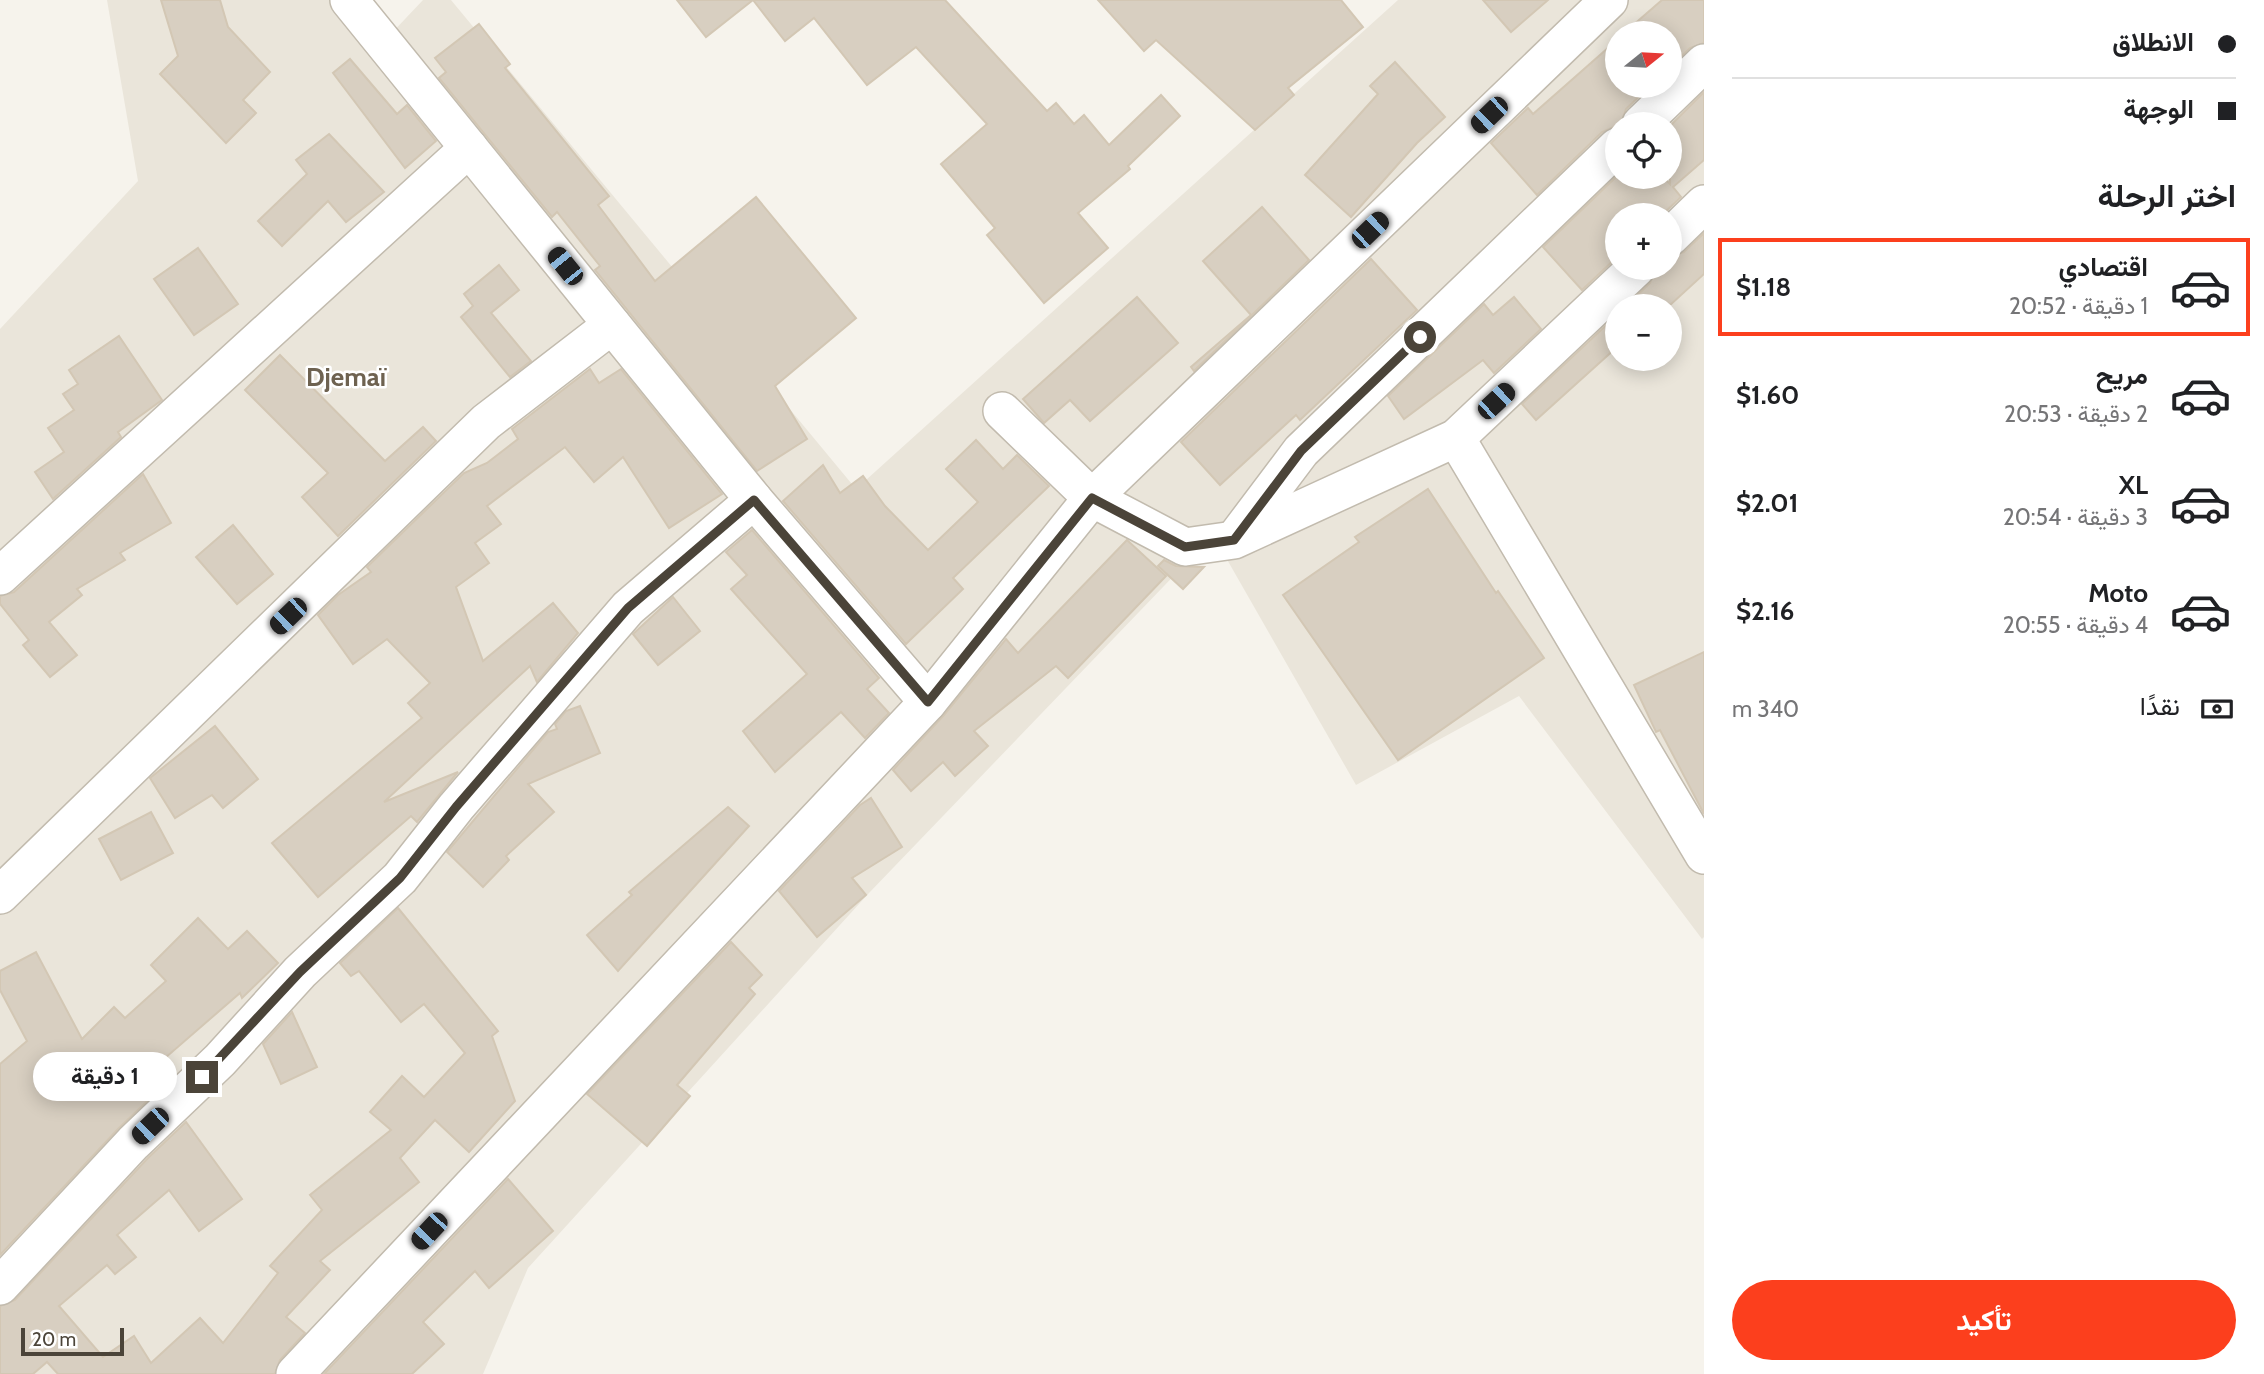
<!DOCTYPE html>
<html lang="ar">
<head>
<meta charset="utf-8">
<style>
  :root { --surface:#fff; --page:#f2f2f2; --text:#202124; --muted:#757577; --line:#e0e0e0; --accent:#fc3f1d }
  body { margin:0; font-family:Cabin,Vazirmatn,sans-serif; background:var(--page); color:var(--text); direction:rtl; height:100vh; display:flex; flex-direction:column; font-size:26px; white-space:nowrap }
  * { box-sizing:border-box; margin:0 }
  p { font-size:23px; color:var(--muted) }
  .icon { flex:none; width:38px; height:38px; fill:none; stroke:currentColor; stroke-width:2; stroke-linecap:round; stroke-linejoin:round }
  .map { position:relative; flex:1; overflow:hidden; direction:ltr }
  .panel { display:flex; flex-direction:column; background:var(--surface); width:560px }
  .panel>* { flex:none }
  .guide { display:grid; align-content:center; height:154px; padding:0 28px; background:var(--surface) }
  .needle { width:46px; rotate:72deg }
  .buttons { position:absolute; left:1605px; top:21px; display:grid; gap:14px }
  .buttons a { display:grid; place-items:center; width:77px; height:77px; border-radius:50%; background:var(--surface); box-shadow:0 4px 18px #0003; font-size:35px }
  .scale { position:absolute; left:21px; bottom:18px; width:103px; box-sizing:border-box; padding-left:7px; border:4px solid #4b4439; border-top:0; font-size:19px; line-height:24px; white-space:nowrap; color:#4b4439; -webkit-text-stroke:5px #fff; paint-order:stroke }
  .end { position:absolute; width:32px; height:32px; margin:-16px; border:9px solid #4b4439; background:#fff; box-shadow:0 0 0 4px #fff }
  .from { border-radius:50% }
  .bubble { position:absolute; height:49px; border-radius:24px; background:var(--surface); box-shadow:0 4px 18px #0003; font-size:23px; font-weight:700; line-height:49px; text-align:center; direction:rtl }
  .car { position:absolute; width:21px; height:42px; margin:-21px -10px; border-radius:9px; box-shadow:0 0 5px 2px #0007; background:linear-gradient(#222 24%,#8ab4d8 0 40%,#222 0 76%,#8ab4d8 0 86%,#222 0) }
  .guide b { display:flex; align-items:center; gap:24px; height:66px; font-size:26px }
  .guide b+b { border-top:2px solid var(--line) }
  .guide i { width:18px; height:18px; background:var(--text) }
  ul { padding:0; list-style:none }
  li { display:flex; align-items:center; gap:21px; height:98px; margin:0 14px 10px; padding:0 14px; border:4px solid transparent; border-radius:0px }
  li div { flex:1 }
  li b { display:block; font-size:26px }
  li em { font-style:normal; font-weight:700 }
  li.selected { border-color:var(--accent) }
  li>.icon { width:63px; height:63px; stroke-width:1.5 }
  h2 { padding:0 28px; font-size:32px; line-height:84px }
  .pay { display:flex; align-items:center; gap:18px; height:77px; padding:0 28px; font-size:26px }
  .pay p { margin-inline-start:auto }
  .button { display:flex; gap:14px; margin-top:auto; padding:14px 28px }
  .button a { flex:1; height:80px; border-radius:42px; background:var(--accent); color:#fff; font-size:28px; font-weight:700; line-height:80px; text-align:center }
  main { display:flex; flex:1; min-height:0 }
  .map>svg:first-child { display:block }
  .residential { fill:#eae5da; fill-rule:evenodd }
  .building { fill:#d8cfc1; stroke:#d3c7b4; stroke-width:2 }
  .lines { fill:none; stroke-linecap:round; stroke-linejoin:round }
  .minor-casing { stroke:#c2bbae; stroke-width:40 }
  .minor { stroke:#fff; stroke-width:37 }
  .route { stroke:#4b4439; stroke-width:9 }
  .labels { text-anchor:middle; stroke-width:5; stroke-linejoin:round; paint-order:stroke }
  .neighbourhood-label { font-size:26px; font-weight:bold; fill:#6e6250; stroke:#fff }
</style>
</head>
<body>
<main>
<section class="panel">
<div class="guide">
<b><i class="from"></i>الانطلاق</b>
<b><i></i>الوجهة</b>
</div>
<h2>اختر الرحلة</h2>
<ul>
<li class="selected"><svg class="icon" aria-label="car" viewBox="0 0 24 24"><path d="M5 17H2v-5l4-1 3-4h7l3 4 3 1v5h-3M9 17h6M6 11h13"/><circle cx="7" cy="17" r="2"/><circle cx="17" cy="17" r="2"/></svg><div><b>اقتصادي</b><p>1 دقيقة · 20:52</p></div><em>$1.18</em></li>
<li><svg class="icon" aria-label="car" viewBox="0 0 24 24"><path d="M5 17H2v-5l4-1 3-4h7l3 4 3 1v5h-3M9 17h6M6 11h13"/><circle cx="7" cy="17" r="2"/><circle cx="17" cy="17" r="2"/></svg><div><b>مريح</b><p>2 دقيقة · 20:53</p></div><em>$1.60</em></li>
<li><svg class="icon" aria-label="car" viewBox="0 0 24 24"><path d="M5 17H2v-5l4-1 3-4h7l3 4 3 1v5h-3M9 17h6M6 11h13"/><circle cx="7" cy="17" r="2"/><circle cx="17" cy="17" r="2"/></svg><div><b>XL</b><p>3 دقيقة · 20:54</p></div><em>$2.01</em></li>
<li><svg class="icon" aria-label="car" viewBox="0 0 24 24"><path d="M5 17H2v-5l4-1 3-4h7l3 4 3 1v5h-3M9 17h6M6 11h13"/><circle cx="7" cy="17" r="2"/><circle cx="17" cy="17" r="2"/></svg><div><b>Moto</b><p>4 دقيقة · 20:55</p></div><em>$2.16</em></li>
</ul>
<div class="pay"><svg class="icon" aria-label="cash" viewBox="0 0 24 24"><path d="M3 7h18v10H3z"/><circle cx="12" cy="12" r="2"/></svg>نقدًا<p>340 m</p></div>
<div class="button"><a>تأكيد</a></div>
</section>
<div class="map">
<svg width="1704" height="1374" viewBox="0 0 1704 1374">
  <rect width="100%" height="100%" fill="#f6f3ec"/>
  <path class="residential" d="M107 0H358L388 37 423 0H451L856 489 1398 0H1704V937L1702 939 1519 696 1356 785 1213 535 869 893 528 1268 483 1374H0V329L138 181ZM1617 33H1670V86H1617ZM1617 124H1670V177H1617ZM1617 215H1670V268H1617ZM1617 306H1670V359H1617Z"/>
  <g class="building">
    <polygon points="161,0 220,0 228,27 270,72 243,100 256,113 226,143 160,74 178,56"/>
    <polygon points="677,0 945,0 1047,111 1056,103 1074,124 1084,115 1109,145 1161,95 1180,116 1128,166 1130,169 1078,213 1108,248 1044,303 987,235 995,228 941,164 987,124 916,47 867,85 814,18 785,41 753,0 706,37"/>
    <polygon points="1098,0 1341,0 1363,27 1288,88 1294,95 1255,130 1156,40 1144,51"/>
    <polygon points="1483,0 1548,0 1511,32"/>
    <polygon points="1662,0 1704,0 1704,43 1690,48 1670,67 1670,33 1624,33"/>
    <polygon points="479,24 510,64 505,68 609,196 598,205 655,281 756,197 856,318 775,386 807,439 757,471 595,270 600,266 557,212 552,217 439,78 446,72 435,58"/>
    <polygon points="1617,40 1617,86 1650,86 1626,109 1621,124 1602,132 1537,195 1491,143 1528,108 1533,114"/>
    <polygon points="350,59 397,114 407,105 436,141 405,168 333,73"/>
    <polygon points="1395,62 1445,117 1417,143 1351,217 1305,175 1378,94 1370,86"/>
    <polygon points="1704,92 1704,160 1673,187 1681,197 1662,215 1617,215 1617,257 1582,290 1543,247 1617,176 1663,177 1670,184 1670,126"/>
    <polygon points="329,134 384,192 346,222 328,201 282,246 258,221 307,174 296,160"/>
    <polygon points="1262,207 1309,260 1194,371 1191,367 1251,315 1203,261"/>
    <polygon points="1704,233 1704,274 1669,306 1626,306 1650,283 1656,268 1670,268 1670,257 1684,252"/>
    <polygon points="198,248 238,304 194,335 154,279"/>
    <polygon points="1371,259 1417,310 1300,420 1296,415 1220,485 1181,442"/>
    <polygon points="499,265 519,290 491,313 531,361 510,377 461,317 473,306 464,294"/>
    <polygon points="1137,297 1178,343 1090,421 1070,400 1044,423 1023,399"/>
    <polygon points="1514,297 1541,329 1494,373 1483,360 1404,419 1388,396 1484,304 1493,315"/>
    <polygon points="1617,315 1617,347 1536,420 1522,404"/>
    <polygon points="119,336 162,400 118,432 121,437 53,499 35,472 64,452 48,428 74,410 63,394 78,384 69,370"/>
    <polygon points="280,355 385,461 423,427 436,441 338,536 302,497 328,473 245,390"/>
    <polygon points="590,369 599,383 621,369 722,494 669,528 623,457 594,482 565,447 487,506 501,524 475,543 489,563 456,587 483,661 553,603 578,633 537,682 530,666 384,802 458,772 417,822 411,816 318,897 272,843 422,718 408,703 430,683 387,639 353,664 318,615 338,595 371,572 367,567 464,473 487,463 518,439 512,429"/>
    <polygon points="976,440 1003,469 1017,455 1049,486 953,578 963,589 906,644 783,501 823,465 840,493 863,476 885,506 928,550 978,502 946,469"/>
    <polygon points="143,474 171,523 120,553 125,560 77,589 82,595 49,622 77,655 50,677 23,645 29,640 0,604 0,596 14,592"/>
    <polygon points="1428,489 1496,593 1498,591 1544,658 1398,760 1283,595 1359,542 1355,537"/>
    <polygon points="233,525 273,574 237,604 196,557"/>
    <polygon points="752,530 879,678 867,689 889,713 865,738 841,712 775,772 743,731 807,674 731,589 747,575 726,552"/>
    <polygon points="1127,540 1166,576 1068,678 1056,666 974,731 988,746 955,776 943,762 911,791 893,770 944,715 1006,639 1018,653"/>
    <polygon points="1164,560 1176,566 1204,567 1183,589 1158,566"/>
    <polygon points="673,597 700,631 658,665 633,634"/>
    <polygon points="1704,652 1704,814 1660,730 1656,732 1634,685"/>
    <polygon points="580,706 600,753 528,784 554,812 506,856 509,860 483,887 447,852 548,732 557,729 555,724 566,711"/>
    <polygon points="215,726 258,779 223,808 212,795 175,818 150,778"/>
    <polygon points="871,798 902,847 852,878 866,895 817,937 779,891 860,805"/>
    <polygon points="728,807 749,826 618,971 587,935 632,895 629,892"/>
    <polygon points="151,812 173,853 121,880 99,839"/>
    <polygon points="398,908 498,1031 492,1036 515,1101 469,1152 435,1120 400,1158 419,1182 320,1261 330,1270 286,1317 305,1333 280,1360 275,1374 58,1374 47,1362 33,1374 0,1374 0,1306 15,1300 148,1158 186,1122 242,1199 199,1231 169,1190 117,1235 136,1257 115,1274 107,1265 59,1306 103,1357 134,1336 151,1363 200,1318 223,1343 278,1273 270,1266 322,1210 310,1195 391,1130 370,1112 402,1076 424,1097 465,1053 424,1004 401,1022 359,971 351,976 340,963"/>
    <polygon points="198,918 228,949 247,931 278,963 242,998 240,993 165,1058 171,1065 155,1080 161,1088 118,1129 0,1255 0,1064 27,1041 0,990 0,971 36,952 82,1039 114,1007 125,1018 166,981 151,965"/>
    <polygon points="731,942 762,975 749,988 755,994 677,1085 690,1096 647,1146 587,1094"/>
    <polygon points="292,1012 317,1067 281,1084 263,1044"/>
    <polygon points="508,1179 553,1231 489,1288 475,1271 423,1322 444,1344 412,1374 324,1374"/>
  </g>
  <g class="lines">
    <g class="minor-casing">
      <g id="minor">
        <polyline points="349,0 754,500 928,702"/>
        <polyline points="1641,124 1704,63"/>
        <polyline points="1670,237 1704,204"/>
        <polyline points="1002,411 1092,498 1609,0"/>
        <polyline points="1456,438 1704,855"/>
        <polyline points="1237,536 1301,451 1617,147"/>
        <polyline points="0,576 469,148"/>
        <polyline points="0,895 486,422 612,325"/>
        <polyline points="0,1286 133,1143 220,1060 300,972 400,878 456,807 628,608 754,500"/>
        <polyline points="295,1374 928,702 1092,498 1185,547 1234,540 1456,438 1636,268"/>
      </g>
    </g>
    <use href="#minor" class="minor"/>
  </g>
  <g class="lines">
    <polyline class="route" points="202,1077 300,972 400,878 456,807 628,608 754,500 928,702 1092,498 1185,547 1234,540 1301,451 1420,337"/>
  </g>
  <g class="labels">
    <g class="neighbourhood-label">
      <text x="346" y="386">Djemaï</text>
    </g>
  </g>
</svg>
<div class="buttons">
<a><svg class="needle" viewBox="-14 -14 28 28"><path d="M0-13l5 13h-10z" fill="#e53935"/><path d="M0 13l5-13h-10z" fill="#757577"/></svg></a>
<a><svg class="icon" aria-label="locate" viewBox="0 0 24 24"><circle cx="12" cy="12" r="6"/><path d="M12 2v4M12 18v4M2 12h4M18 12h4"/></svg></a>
<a>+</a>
<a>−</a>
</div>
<div class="scale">20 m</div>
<i class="end from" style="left:1420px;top:337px"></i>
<i class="end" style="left:202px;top:1077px"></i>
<div class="bubble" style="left:33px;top:1052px;width:144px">1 دقيقة</div>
<i class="car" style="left:1489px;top:115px;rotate:226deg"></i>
<i class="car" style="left:1370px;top:230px;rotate:46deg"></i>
<i class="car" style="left:565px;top:266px;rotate:321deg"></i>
<i class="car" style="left:1496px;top:401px;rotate:47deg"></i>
<i class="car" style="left:288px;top:616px;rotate:226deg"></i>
<i class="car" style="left:150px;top:1126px;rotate:226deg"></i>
<i class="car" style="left:429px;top:1231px;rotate:223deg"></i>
</div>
</main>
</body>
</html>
